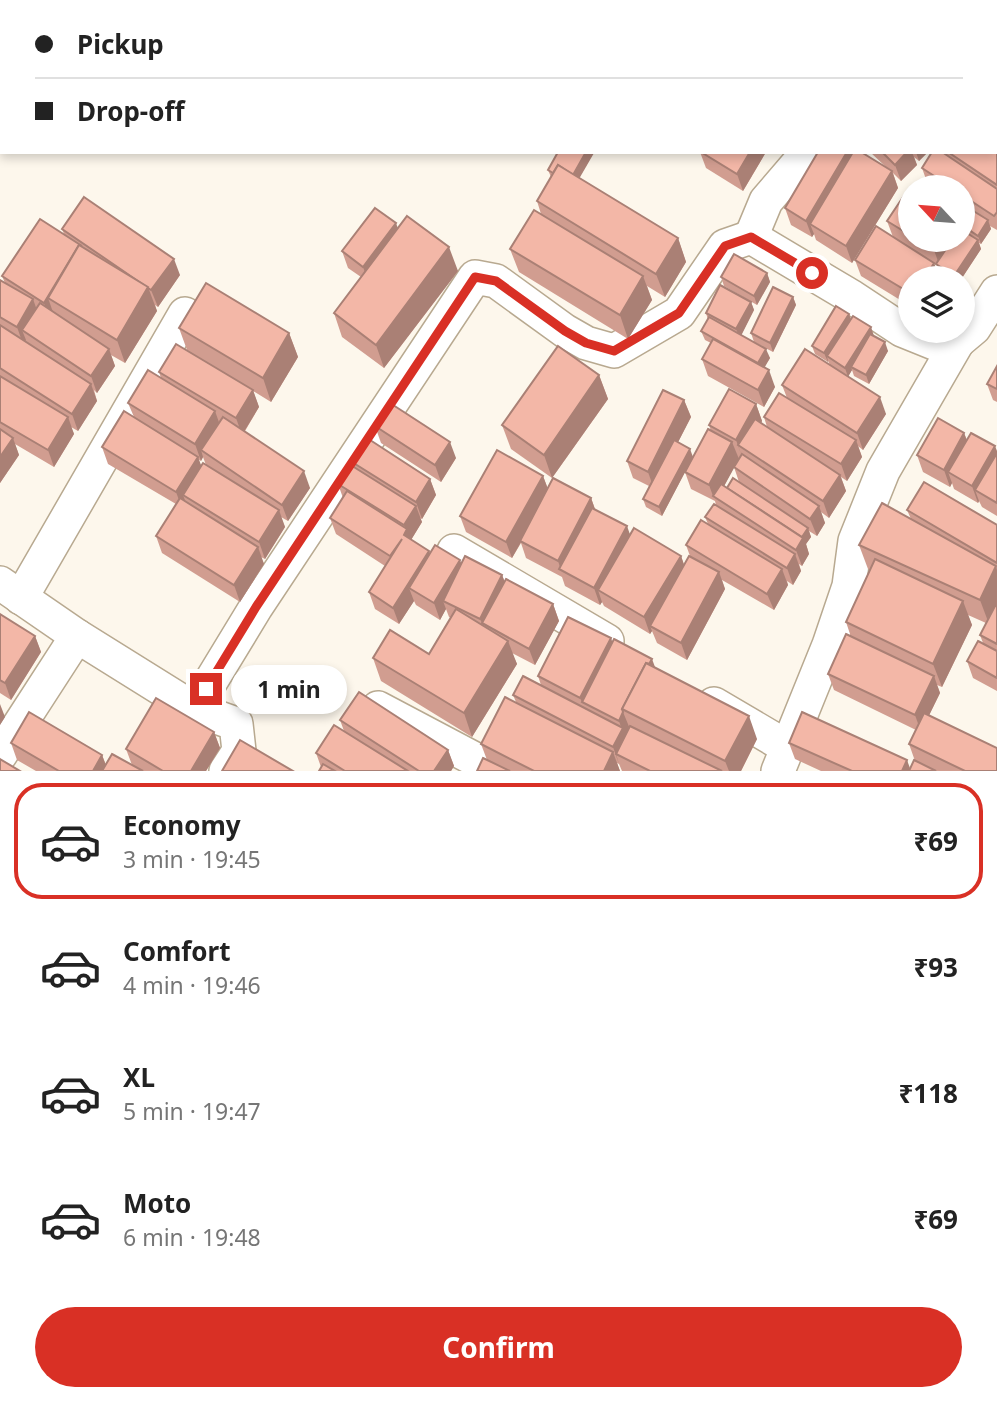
<!DOCTYPE html>
<html lang="en">
<head>
<meta charset="utf-8">
<style>
  :root { --surface:#fff; --page:#f6f6f6; --text:#222; --muted:#767676; --line:#e0e0e0; --accent:#d93025 }
  body { margin:0; font-family:"Noto Sans",sans-serif; background:var(--page); color:var(--text); height:100vh; display:flex; flex-direction:column; font-size:26px; white-space:nowrap }
  * { box-sizing:border-box; margin:0 }
  p { font-size:23px; color:var(--muted) }
  .icon { flex:none; width:38px; height:38px; fill:none; stroke:currentColor; stroke-width:2; stroke-linecap:round; stroke-linejoin:round }
  .map { position:relative; height:771px; overflow:hidden }
  .drawer { display:flex; flex-direction:column; background:var(--surface); flex:1 }
  .drawer>* { flex:none }
  .top-card { position:absolute; left:0px; top:0px; width:998px; height:154px; box-shadow:0 4px 10px #0003; display:grid; align-content:center; height:154px; padding:0 35px; background:var(--surface) }
  .needle { width:46px; rotate:296deg }
  .controls { position:absolute; left:898px; top:175px; display:grid; gap:14px }
  .controls a { display:grid; place-items:center; width:77px; height:77px; border-radius:50%; background:var(--surface); box-shadow:0 4px 10px #0003; font-size:35px }
  .end { position:absolute; width:32px; height:32px; margin:-16px; border:9px solid #d93025; background:#fff; box-shadow:0 0 0 4px #fff }
  .from { border-radius:50% }
  .bubble { position:absolute; height:49px; border-radius:24px; background:var(--surface); box-shadow:0 4px 10px #0003; font-size:23px; font-weight:700; line-height:49px; text-align:center }
  .top-card b { display:flex; align-items:center; gap:24px; height:66px; font-size:26px }
  .top-card b+b { border-top:2px solid var(--line) }
  .top-card i { width:18px; height:18px; background:var(--text) }
  ul { padding:12px 0 0; list-style:none }
  li { display:flex; align-items:center; gap:21px; height:116px; margin:0 14px 10px; padding:0 21px; border:4px solid transparent; border-radius:28px }
  li div { flex:1 }
  li b { display:block; font-size:26px }
  li em { font-style:normal; font-weight:700 }
  li.active { border-color:var(--accent) }
  li>.icon { width:63px; height:63px; stroke-width:1.5 }
  .primary-button { display:flex; gap:14px; margin-top:auto; padding:14px 35px }
  .primary-button a { flex:1; height:80px; border-radius:42px; background:var(--accent); color:#fff; font-size:28px; font-weight:700; line-height:80px; text-align:center }
  .map>svg:first-child { display:block }
  .lines { fill:none; stroke-linecap:round; stroke-linejoin:round }
  .minor-casing { stroke:#b8a990; stroke-width:36 }
  .minor { stroke:#fff; stroke-width:33 }
  .wall { fill:#d19d90; fill-rule:evenodd }
  .shaded-wall { fill:#aa8075 }
  .building { fill:#f3b7a7; stroke:#aa8075; stroke-width:2 }
  .route { stroke:#d93025; stroke-width:9 }
</style>
</head>
<body>
<div class="map">
<svg width="997" height="771" viewBox="0 0 997 771">
  <rect width="100%" height="100%" fill="#fdf7ec"/>
  <g class="lines">
    <g class="minor-casing">
      <g id="minor">
        <polyline points="76,2 76,0"/>
        <polyline points="938,2 940,0"/>
        <polyline points="0,100 2,98"/>
        <polyline points="751,237 766,201 808,152"/>
        <polyline points="454,551 607,641"/>
        <polyline points="0,583 77,636"/>
        <polyline points="21,598 185,314"/>
        <polyline points="714,704 787,747"/>
        <polyline points="378,708 482,763"/>
        <polyline points="194,709 236,724 239,751 226,771"/>
        <polyline points="0,755 77,636 194,709 256,607 475,277 496,281 565,331 586,343 614,351 679,313 725,246 751,237 852,297 902,330 949,349 974,328 997,292"/>
        <polyline points="778,771 829,645 849,586 855,541 883,471 957,343"/>
      </g>
    </g>
    <use href="#minor" class="minor"/>
  </g>
  <g class="wall">
    <polygon points="770,0 887,0 885,2 772,2"/>
    <polygon points="997,34 997,230 990,226 991,229 981,244 979,243 981,249 962,278 948,278 940,273 937,265 935,264 910,278 910,306 861,276 855,260 893,237 887,221 910,201 910,240 962,240 962,187 932,187 928,185 922,168 932,152 996,152 996,36"/>
    <polygon points="558,152 594,152 579,178 678,238 686,262 665,297 647,286 652,300 628,339 519,272 510,249 541,214 537,201 551,177 548,170"/>
    <polygon points="700,152 766,152 743,191 706,168"/>
    <polygon points="870,152 928,152 919,161 914,157 917,165 901,181 893,173 898,188 852,263 816,240 814,234 812,237 791,225 785,208 853,153 887,168"/>
    <polygon points="62,229 180,275 158,307 155,305 157,311 125,363 111,355 115,366 97,393 94,390 97,401 78,431 71,427 74,434 54,467 15,444 19,455 0,483 0,281 5,283 2,276 64,234"/>
    <polygon points="397,229 458,271 384,368 342,337 334,313 361,277 348,268 342,251"/>
    <polygon points="767,273 770,282 757,305 724,286 721,277"/>
    <polygon points="793,297 796,305 773,352 754,342 770,358 764,367 775,387 764,407 708,376 702,359 711,343 705,340 701,331 708,320 706,313 751,302 754,310 741,335 754,342 751,333"/>
    <path d="M849 314 851 319 874 336 888 351 869 384 854 376 852 370 848 376 886 414 863 450 858 446 862 457 847 481 841 477 846 491 829 518 821 512 825 523 817 536 809 531 811 537 806 544 809 554 802 566 799 564 801 571 793 585 787 581 788 585 774 610 722 580 725 589 687 660 657 643 652 631 650 634 604 606 602 602 600 605 565 586 562 577 526 558 521 543 512 558 466 532 460 516 543 476 548 489 591 498 595 509 630 534 681 556 684 565 690 556 686 545 708 524 705 517 716 505 715 501 691 489 685 472 662 516 646 507 643 499 649 486 633 478 627 461 684 400 691 417 678 442 693 457 711 431 709 425 756 404 762 421 761 423 767 427 764 417 787 398 782 385 830 365 828 361V362L815 354 812 346ZM734 467 739 482 727 488 724 486Z"/>
    <path d="M179 328 289 333 298 357 271 402 253 391 259 407 245 431 310 488 288 521 281 517 285 527 265 559 261 557 264 564 240 602 162 553 156 536 176 504 108 464 102 447 134 417 128 403 161 378 159 372 187 350ZM203 457 206 465 201 466 198 459 201 461Z"/>
    <polygon points="997,366 997,402 993,400 987,384"/>
    <polygon points="599,375 608,399 552,478 511,449 502,425"/>
    <polygon points="375,426 456,458 441,482 381,443"/>
    <polygon points="964,433 967,440 997,451 997,516 982,507 979,501 978,503 954,489 952,483 950,487 923,472 917,455"/>
    <polygon points="352,462 430,479 436,495 422,519 420,518 422,522 411,540 429,551 430,554 461,564 502,575 505,582 553,604 559,621 535,665 512,653 517,664 472,737 381,681 373,658 429,654 451,618 449,617 446,609 440,620 416,605 414,601 399,624 375,609 369,592 385,566 336,534 330,518 343,498 338,484 354,468"/>
    <polygon points="907,510 997,525 997,691 973,678 967,661 983,643 980,635 986,623 968,615 972,625 942,687 937,685 940,693 929,715 997,771 936,771 915,761 909,744 916,730 834,690 828,674 851,637 846,622 870,570 868,569 859,545 911,519"/>
    <polygon points="0,614 35,636 41,652 11,700 0,693"/>
    <polygon points="612,642 655,667 757,739 741,771 622,771 619,764 617,763 620,771 477,771 487,760 481,744 516,702 513,695 541,685 538,676"/>
    <polygon points="340,720 448,750 454,766 451,771 319,771 321,767 316,753 344,731"/>
    <polygon points="214,732 220,748 206,771 36,771 17,760 11,743 102,755 106,765 132,765 126,749"/>
    <polygon points="789,743 910,768 936,771 821,771 795,759"/>
  </g>
  <g class="shaded-wall">
    <polygon points="12,0 31,0 29,2 10,2"/>
    <polygon points="863,0 887,0 885,2 861,2"/>
    <polygon points="2,13 2,38 0,40 0,15"/>
    <polygon points="586,152 594,153 572,191 569,182"/>
    <polygon points="750,152 766,152 743,191 737,174"/>
    <polygon points="847,152 853,152 857,163 810,224 814,234 812,237 806,221"/>
    <polygon points="907,152 912,152 917,165 901,181 895,165"/>
    <polygon points="916,152 928,152 919,161"/>
    <polygon points="892,171 898,188 852,263 846,246"/>
    <polygon points="988,220 991,229 981,244 978,236"/>
    <polygon points="396,223 402,240 369,283 363,267"/>
    <polygon points="678,238 686,262 665,297 656,274"/>
    <polygon points="940,240 954,240 955,243 940,267 934,250"/>
    <polygon points="978,240 981,249 962,278 955,278 954,276"/>
    <polygon points="449,247 458,271 384,368 376,345"/>
    <polygon points="174,259 180,275 158,307 151,290"/>
    <polygon points="934,263 940,278 925,278"/>
    <polygon points="767,273 770,282 757,305 754,296"/>
    <polygon points="643,276 652,300 628,339 620,315"/>
    <polygon points="148,287 157,311 125,363 117,340"/>
    <polygon points="793,297 796,305 773,352 770,343"/>
    <polygon points="48,298 54,315 50,320 44,303"/>
    <polygon points="33,299 39,316 22,330 26,340 23,344 17,327"/>
    <polygon points="751,302 754,310 740,338 736,329"/>
    <polygon points="849,314 852,323 827,356 828,361 828,362 824,353"/>
    <polygon points="871,327 874,336 851,367 852,370 848,377 845,368"/>
    <polygon points="289,333 298,357 271,402 263,378"/>
    <polygon points="885,342 888,351 869,384 866,375"/>
    <polygon points="109,349 115,366 97,393 91,376"/>
    <polygon points="766,349 770,358 762,372 758,363"/>
    <polygon points="769,370 775,387 764,407 758,390"/>
    <polygon points="599,375 608,399 552,478 544,455"/>
    <polygon points="91,384 97,401 78,431 72,414"/>
    <polygon points="253,390 259,407 242,435 236,418"/>
    <polygon points="880,397 886,414 863,450 857,433"/>
    <polygon points="684,400 691,417 654,489 648,472"/>
    <polygon points="756,404 762,421 746,450 738,445 742,457 736,440"/>
    <polygon points="215,411 221,428 201,450 203,457 201,461 195,444"/>
    <polygon points="68,417 74,434 54,467 48,450"/>
    <polygon points="964,433 970,449 948,472 952,483 950,487 944,470"/>
    <polygon points="13,438 19,455 0,483 0,457"/>
    <polygon points="856,440 862,457 847,481 841,464"/>
    <polygon points="450,442 456,458 441,482 435,465"/>
    <polygon points="732,442 739,459 717,499 713,496 709,485"/>
    <polygon points="995,446 997,451 997,470 975,490 979,501 978,503 972,486"/>
    <polygon points="690,449 693,457 662,516 659,507"/>
    <polygon points="198,457 204,473 183,495 186,503 182,508 176,492"/>
    <polygon points="304,471 310,488 288,521 282,505"/>
    <polygon points="840,475 846,491 829,518 823,501"/>
    <polygon points="543,476 549,492 512,558 506,542"/>
    <polygon points="430,479 436,495 422,519 416,502"/>
    <polygon points="591,498 597,515 561,570 558,561"/>
    <polygon points="416,506 422,522 411,540 404,535 406,531 404,525"/>
    <polygon points="819,506 825,523 817,536 810,519"/>
    <polygon points="279,510 285,527 265,559 259,542"/>
    <polygon points="627,526 633,543 598,590 602,602 600,605 594,588"/>
    <polygon points="808,528 811,537 806,544 809,554 802,566 796,550 801,538"/>
    <polygon points="258,547 264,564 240,602 234,585"/>
    <polygon points="429,551 435,568 409,588 414,601 399,624 393,608"/>
    <polygon points="795,554 801,571 793,585 787,568"/>
    <polygon points="681,556 687,573 650,626 652,631 650,634 644,617"/>
    <polygon points="460,560 466,576 443,601 446,609 440,620 434,603"/>
    <polygon points="996,566 997,570 997,605 989,624 980,600"/>
    <polygon points="782,569 788,585 774,610 767,594"/>
    <polygon points="719,572 725,589 687,660 681,643"/>
    <polygon points="502,575 508,591 482,623 480,619"/>
    <polygon points="963,601 972,625 942,687 933,664"/>
    <polygon points="553,604 559,621 535,665 529,649"/>
    <polygon points="35,636 41,652 11,700 5,683"/>
    <polygon points="611,638 617,655 582,702 580,698"/>
    <polygon points="508,641 517,664 472,737 464,713"/>
    <polygon points="652,659 658,675 625,710"/>
    <polygon points="934,676 940,693 921,732 915,715"/>
    <polygon points="0,704 5,717 0,725"/>
    <polygon points="623,712 630,729 616,754 619,764 613,747 622,730 619,721"/>
    <polygon points="749,716 757,739 741,771 729,771 725,761"/>
    <polygon points="214,732 220,748 206,771 191,771"/>
    <polygon points="448,750 454,766 451,771 434,771"/>
    <polygon points="613,752 620,771 604,771"/>
    <polygon points="102,755 108,771 93,771"/>
    <polygon points="907,760 911,771 902,771"/>
  </g>
  <g class="building">
    <polygon points="0,0 12,0 10,2 2,2 2,13 0,15"/>
    <polygon points="738,0 769,0 771,2 739,2"/>
    <polygon points="779,0 846,0 847,2 781,2"/>
    <polygon points="851,0 863,0 861,2 853,2"/>
    <polygon points="997,34 997,64 996,64 996,36"/>
    <polygon points="996,69 997,70 997,91 996,90"/>
    <polygon points="996,95 997,96 997,126 996,126"/>
    <polygon points="996,135 997,135 997,185 948,152 996,152"/>
    <polygon points="558,152 586,152 573,175 558,165 553,173 548,170"/>
    <polygon points="701,152 750,152 737,174"/>
    <polygon points="818,152 847,152 806,221 785,208"/>
    <polygon points="853,152 861,152 892,171 846,246 810,224"/>
    <polygon points="882,152 907,152 895,165"/>
    <polygon points="932,152 942,152 997,189 997,212 994,216 962,195 962,187 951,187 922,168"/>
    <polygon points="558,165 678,238 656,274 537,201"/>
    <polygon points="84,197 174,259 151,290 62,229"/>
    <polygon points="903,197 910,201 910,235 887,221"/>
    <polygon points="962,204 988,220 978,236 962,225"/>
    <polygon points="375,208 396,223 363,267 342,251"/>
    <polygon points="534,210 643,276 620,315 510,249"/>
    <polygon points="407,216 449,247 376,345 334,313"/>
    <polygon points="40,219 82,246 79,245 44,303 2,276"/>
    <polygon points="876,226 934,263 925,278 910,278 910,293 855,260"/>
    <polygon points="962,230 978,240 954,276 936,264 952,240 962,240"/>
    <polygon points="917,240 940,240 934,250"/>
    <polygon points="79,245 148,287 117,340 48,298"/>
    <polygon points="734,254 767,273 754,296 721,277"/>
    <polygon points="0,280 33,299 17,327 0,317"/>
    <polygon points="206,283 289,333 263,378 179,328"/>
    <polygon points="720,285 751,302 736,329 706,313"/>
    <polygon points="773,287 793,297 770,343 751,333"/>
    <polygon points="40,303 109,349 91,376 22,330"/>
    <polygon points="836,306 849,314 824,353 812,346"/>
    <polygon points="853,316 871,327 845,368 827,356"/>
    <polygon points="709,317 766,349 758,363 701,331"/>
    <polygon points="0,325 91,384 72,414 0,368"/>
    <polygon points="870,334 885,342 866,375 851,367"/>
    <polygon points="713,339 769,370 758,390 702,359"/>
    <polygon points="176,344 253,390 236,418 159,372"/>
    <polygon points="558,346 599,375 544,455 502,425"/>
    <polygon points="805,349 880,397 857,433 782,385"/>
    <polygon points="997,366 997,389 987,384"/>
    <polygon points="148,370 215,411 195,444 128,403"/>
    <polygon points="0,376 68,417 48,450 0,422"/>
    <polygon points="729,389 756,404 736,440 709,425"/>
    <polygon points="663,390 684,400 648,472 627,461"/>
    <polygon points="779,393 856,440 841,464 764,417"/>
    <polygon points="390,403 450,442 435,465 375,426"/>
    <polygon points="124,411 198,457 176,492 102,447"/>
    <polygon points="223,417 304,471 282,505 201,450"/>
    <polygon points="938,418 964,433 944,470 917,455"/>
    <polygon points="755,419 840,475 823,501 738,445"/>
    <polygon points="0,429 13,438 0,457"/>
    <polygon points="708,429 732,442 709,485 685,472"/>
    <polygon points="971,433 995,446 972,486 948,472"/>
    <polygon points="367,438 430,479 416,502 352,462"/>
    <polygon points="674,440 690,449 659,507 643,499"/>
    <polygon points="497,450 543,476 506,542 460,516"/>
    <polygon points="997,453 997,503 975,490"/>
    <polygon points="742,454 819,506 810,519 734,467"/>
    <polygon points="203,463 279,510 259,542 183,495"/>
    <polygon points="349,464 416,506 404,525 338,484"/>
    <polygon points="553,478 591,498 558,561 520,541"/>
    <polygon points="733,478 808,528 802,537 727,488"/>
    <polygon points="924,482 997,525 997,563 907,510"/>
    <polygon points="721,484 803,538 796,550 713,496"/>
    <polygon points="347,491 407,529 404,535 429,551 393,608 369,592 402,539 390,556 330,518"/>
    <polygon points="180,498 258,547 234,585 156,536"/>
    <polygon points="882,503 996,566 980,600 859,545"/>
    <polygon points="714,504 795,554 787,568 705,517"/>
    <polygon points="592,508 627,526 594,588 559,569"/>
    <polygon points="701,520 782,569 767,594 686,545"/>
    <polygon points="634,528 681,556 644,617 598,590"/>
    <polygon points="435,545 460,560 434,603 409,588"/>
    <polygon points="465,556 502,575 480,619 443,601"/>
    <polygon points="689,556 719,572 681,643 650,626"/>
    <polygon points="875,559 963,601 933,664 846,622"/>
    <polygon points="506,579 553,604 529,649 482,623"/>
    <polygon points="995,606 997,606 997,644 980,635"/>
    <polygon points="456,609 508,641 464,713 373,658 390,630 429,654"/>
    <polygon points="0,614 35,636 5,683 0,680"/>
    <polygon points="568,617 611,638 580,698 538,676"/>
    <polygon points="846,634 934,676 915,715 828,674"/>
    <polygon points="614,639 652,659 649,664 646,663 622,709 623,712 619,721 582,702"/>
    <polygon points="978,641 997,651 997,678 967,661"/>
    <polygon points="646,663 749,716 725,761 622,709"/>
    <polygon points="523,676 623,728 613,747 513,695"/>
    <polygon points="359,692 448,750 434,771 419,771 340,720"/>
    <polygon points="505,697 613,752 604,771 534,771 481,744"/>
    <polygon points="156,698 214,732 191,771 163,771 126,749"/>
    <polygon points="29,712 102,755 93,771 59,771 11,743"/>
    <polygon points="802,712 907,760 902,771 852,771 789,743"/>
    <polygon points="924,713 997,748 997,771 965,771 909,744"/>
    <polygon points="334,725 408,771 345,771 316,753"/>
    <polygon points="630,726 722,771 650,771 616,754"/>
    <polygon points="240,740 293,771 222,771"/>
    <polygon points="112,754 143,771 102,771"/>
    <polygon points="483,758 510,771 477,771"/>
    <polygon points="0,759 20,771 0,771"/>
    <polygon points="914,760 936,771 909,771"/>
    <polygon points="323,764 335,771 319,771"/>
  </g>
  <g class="lines">
    <polyline class="route" points="206,689 256,607 475,277 496,281 565,331 586,343 614,351 679,313 725,246 751,237 812,273"/>
  </g>
</svg>
<div class="controls">
<a><svg class="needle" viewBox="-14 -14 28 28"><path d="M0-13l5 13h-10z" fill="#e53935"/><path d="M0 13l5-13h-10z" fill="#767676"/></svg></a>
<a><svg class="icon" aria-label="layers" viewBox="0 0 24 24"><path d="M12 4l9 5-9 5-9-5zM3 14l9 5 9-5"/></svg></a>
</div>
<i class="end from" style="left:812px;top:273px"></i>
<i class="end" style="left:206px;top:689px"></i>
<div class="bubble" style="left:231px;top:665px;width:116px">1 min</div>
<div class="top-card">
<b><i class="from"></i>Pickup</b>
<b><i></i>Drop-off</b>
</div>
</div>
<section class="drawer">
<ul>
<li class="active"><svg class="icon" aria-label="car" viewBox="0 0 24 24"><path d="M5 17H2v-5l4-1 3-4h7l3 4 3 1v5h-3M9 17h6M6 11h13"/><circle cx="7" cy="17" r="2"/><circle cx="17" cy="17" r="2"/></svg><div><b>Economy</b><p>3 min · 19:45</p></div><em>₹69</em></li>
<li><svg class="icon" aria-label="car" viewBox="0 0 24 24"><path d="M5 17H2v-5l4-1 3-4h7l3 4 3 1v5h-3M9 17h6M6 11h13"/><circle cx="7" cy="17" r="2"/><circle cx="17" cy="17" r="2"/></svg><div><b>Comfort</b><p>4 min · 19:46</p></div><em>₹93</em></li>
<li><svg class="icon" aria-label="car" viewBox="0 0 24 24"><path d="M5 17H2v-5l4-1 3-4h7l3 4 3 1v5h-3M9 17h6M6 11h13"/><circle cx="7" cy="17" r="2"/><circle cx="17" cy="17" r="2"/></svg><div><b>XL</b><p>5 min · 19:47</p></div><em>₹118</em></li>
<li><svg class="icon" aria-label="car" viewBox="0 0 24 24"><path d="M5 17H2v-5l4-1 3-4h7l3 4 3 1v5h-3M9 17h6M6 11h13"/><circle cx="7" cy="17" r="2"/><circle cx="17" cy="17" r="2"/></svg><div><b>Moto</b><p>6 min · 19:48</p></div><em>₹69</em></li>
</ul>
<div class="primary-button"><a>Confirm</a></div>
</section>
</body>
</html>
